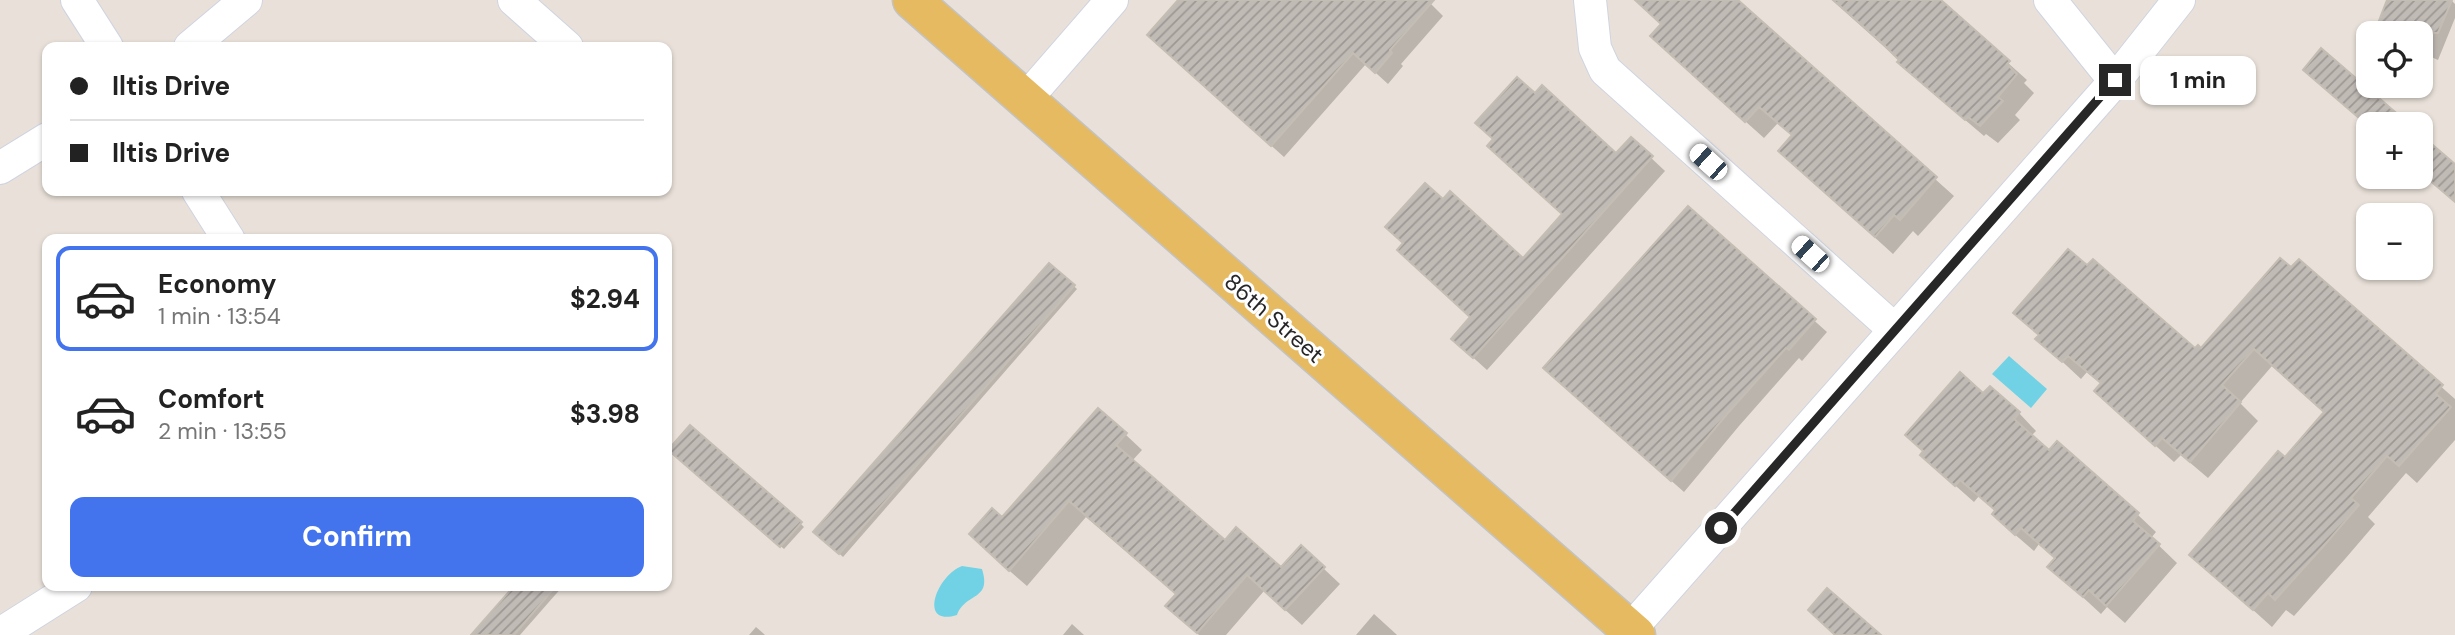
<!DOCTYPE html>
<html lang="en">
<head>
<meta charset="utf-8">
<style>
  :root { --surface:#fff; --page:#f6f6f6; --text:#222; --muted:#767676; --line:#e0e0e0; --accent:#4373ed }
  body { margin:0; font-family:"DM Sans",sans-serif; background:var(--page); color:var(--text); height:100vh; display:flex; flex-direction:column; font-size:26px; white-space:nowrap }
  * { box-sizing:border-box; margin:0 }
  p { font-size:23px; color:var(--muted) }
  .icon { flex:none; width:38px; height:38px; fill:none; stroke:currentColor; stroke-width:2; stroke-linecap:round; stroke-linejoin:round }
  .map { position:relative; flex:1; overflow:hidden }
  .panel { position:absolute; left:42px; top:234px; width:630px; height:357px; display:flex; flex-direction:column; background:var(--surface); border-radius:14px; box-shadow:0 2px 5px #0004 }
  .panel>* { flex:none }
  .top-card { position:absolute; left:42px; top:42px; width:630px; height:154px; border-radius:14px; box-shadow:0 2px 5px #0004; display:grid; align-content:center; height:154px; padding:0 28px; background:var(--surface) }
  .buttons { position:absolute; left:2356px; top:21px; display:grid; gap:14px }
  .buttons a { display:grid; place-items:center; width:77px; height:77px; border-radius:14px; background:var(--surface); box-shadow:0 2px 5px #0004; font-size:35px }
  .end { position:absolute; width:32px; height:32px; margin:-16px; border:9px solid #272727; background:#fff; box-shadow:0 0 0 4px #fff }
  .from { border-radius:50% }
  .bubble { position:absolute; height:49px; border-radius:14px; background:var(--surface); box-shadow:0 2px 5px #0004; font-size:23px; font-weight:700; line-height:49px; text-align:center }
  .car { position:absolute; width:21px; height:42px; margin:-21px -10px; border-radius:9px; box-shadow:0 0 5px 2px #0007; background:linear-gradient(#fff 24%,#345 0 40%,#fff 0 76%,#345 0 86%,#fff 0) }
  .top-card b { display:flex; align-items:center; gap:24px; height:66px; font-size:26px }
  .top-card b+b { border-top:2px solid var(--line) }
  .top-card i { width:18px; height:18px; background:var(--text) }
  ul { padding:12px 0 0; list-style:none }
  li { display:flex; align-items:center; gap:21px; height:105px; margin:0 14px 10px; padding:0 14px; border:4px solid transparent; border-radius:14px }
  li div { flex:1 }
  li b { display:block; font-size:26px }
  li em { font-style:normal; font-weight:700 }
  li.on { border-color:var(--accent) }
  li>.icon { width:63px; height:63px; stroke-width:1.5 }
  .button { display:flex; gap:14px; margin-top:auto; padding:14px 28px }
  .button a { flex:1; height:80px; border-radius:14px; background:var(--accent); color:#fff; font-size:28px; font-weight:700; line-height:80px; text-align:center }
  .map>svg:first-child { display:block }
  .water { fill:#72d2e5 }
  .shadow { fill:#0003 }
  .building { fill:url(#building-hatch); stroke:#c4bdb4; stroke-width:2 }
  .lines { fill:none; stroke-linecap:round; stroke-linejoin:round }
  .minor-casing { stroke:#cfd4e0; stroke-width:34 }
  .major-casing { stroke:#c3c3c3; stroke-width:41 }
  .minor { stroke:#fff; stroke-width:32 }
  .major { stroke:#e6ba61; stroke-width:38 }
  .route { stroke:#272727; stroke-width:9 }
  .labels { text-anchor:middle; stroke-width:6; stroke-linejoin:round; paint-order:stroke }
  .street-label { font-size:23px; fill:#272727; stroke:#fff }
</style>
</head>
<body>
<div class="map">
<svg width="2455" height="635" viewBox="0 0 2455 635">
  <defs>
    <pattern id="building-hatch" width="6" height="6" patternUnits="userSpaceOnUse" patternTransform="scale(1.75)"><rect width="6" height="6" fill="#c1bbb6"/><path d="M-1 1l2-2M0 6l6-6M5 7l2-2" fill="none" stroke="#9d9894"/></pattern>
  </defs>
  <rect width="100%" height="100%" fill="#e9e1d9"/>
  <g class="water">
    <polygon points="2009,356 2047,389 2031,408 1992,374"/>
    <path d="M962 566 982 569C992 601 966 592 957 615 918 627 936 576 962 566Z"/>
  </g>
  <g class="shadow">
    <polygon points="1179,0 1427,0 1443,16 1401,64 1403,66 1388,84 1366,64 1284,157 1161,47"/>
    <polygon points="1640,0 1735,0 1954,196 1918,236 1913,231 1893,254 1798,168 1793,136 1778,123 1764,138 1670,54 1663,25"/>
    <polygon points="1832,0 1938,0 2027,80 2024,83 2034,93 2015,115 2020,120 1998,143 1986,134 1984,136 1917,79 1900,61"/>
    <polygon points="2389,0 2451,0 2455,4 2455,18 2438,60 2420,52 2420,33 2387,33 2379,25"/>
    <polygon points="1631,139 1665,171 1487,370 1467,352 1472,318 1405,244 1523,261"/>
    <polygon points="1688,208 1827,332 1802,361 1799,358 1739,426 1684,492 1557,380"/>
    <polygon points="2299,261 2455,399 2455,440 2417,483 2406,473 2368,517 2375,524 2345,559 2294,616 2286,610 2272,627 2192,555 2285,459 2325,413 2272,366 2240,403 2258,421 2208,478 2181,455 2174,462 2114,409 2102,385 2087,372 2081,379 2038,339 2040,336 2015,312 2201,350"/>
    <polygon points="1050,265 1077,289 843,557 816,532"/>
    <polygon points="1984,395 2019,413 2036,431 2031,436 2049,452 2057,444 2138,515 2156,532 2151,538 2177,563 2125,623 2107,607 2101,614 2050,567 2056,559 2039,544 2034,551 2012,532 1997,512 1979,496 1974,502 1940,472"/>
    <polygon points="1125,434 1142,450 1132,461 1225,542 1282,569 1323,568 1340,584 1302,625 1264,591 1226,635 1199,635 1167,606 1177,595 1086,517 1027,586 987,551 1002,520"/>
    <polygon points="674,454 800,523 804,527 784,549"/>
    <polygon points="516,586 563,586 520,635 473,635"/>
    <polygon points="1374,614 1396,634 1397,635 1356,635"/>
    <polygon points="1072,624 1084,635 1063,635"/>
    <polygon points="756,627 765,635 749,635"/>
  </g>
  <g class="building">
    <polygon points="1178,0 1434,0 1390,50 1392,53 1375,73 1353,53 1271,146 1147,35"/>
    <polygon points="1635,0 1738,0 1937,177 1900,220 1894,215 1875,237 1778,151 1792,135 1759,107 1745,122 1650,36 1661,24"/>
    <polygon points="1833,0 1941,0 2010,61 2007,64 2017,74 1998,97 2003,101 1980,126 1968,117 1965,120 1897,62 1899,60 1881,42"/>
    <polygon points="2387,0 2452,0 2438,33 2395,33 2377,26"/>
    <polygon points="2321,48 2409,124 2366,124 2303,70"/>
    <polygon points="1517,77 1535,93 1542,85 1616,153 1631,137 1653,156 1473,358 1451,339 1470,317 1397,250 1403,243 1385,227 1425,183 1443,199 1450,191 1523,258 1562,214 1487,146 1493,139 1475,123"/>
    <polygon points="2420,134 2455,164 2455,202 2420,172"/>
    <polygon points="1688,206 1816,319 1789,350 1786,348 1727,414 1671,481 1543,368"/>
    <polygon points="2068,249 2087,265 2093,259 2195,348 2198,345 2201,348 2280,258 2291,267 2299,259 2443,385 2436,394 2451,407 2399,466 2387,456 2351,498 2359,505 2328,541 2275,600 2268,593 2253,610 2189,555 2278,451 2285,457 2324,412 2254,349 2222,385 2241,402 2190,462 2162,438 2155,446 2094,391 2101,383 2068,356 2062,362 2035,339 2039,335 2013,313"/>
    <polygon points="1049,263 1075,285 839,554 813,532"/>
    <polygon points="1960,372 1983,393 1990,386 2020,412 2014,419 2049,450 2057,441 2139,513 2133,521 2160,544 2106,606 2089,590 2083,597 2047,567 2055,558 2021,528 2015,535 1992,514 1995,510 1960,480 1955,486 1920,455 1923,451 1905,435"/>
    <polygon points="1098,408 1127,433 1116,445 1225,540 1236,527 1281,567 1301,545 1325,567 1285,610 1247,575 1197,633 1165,606 1176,594 1069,501 1009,571 969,534 992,508 1002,517"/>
    <polygon points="690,425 802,522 780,547 668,450"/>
    <polygon points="514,586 556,586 514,635 471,635"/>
    <polygon points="1827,588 1881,635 1835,635 1808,610"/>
  </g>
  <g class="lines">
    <g class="minor-casing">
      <g id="minor">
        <polyline points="77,0 107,47"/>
        <polyline points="514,0 567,47"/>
        <polyline points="1590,0 1595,48 1605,70 1895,330"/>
        <polyline points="2050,0 2115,81"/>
        <polyline points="190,47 246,0"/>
        <polyline points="1025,100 1112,0"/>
        <polyline points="0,168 47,139"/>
        <polyline points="198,191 229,240"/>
        <polyline points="1630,630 2115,81 2179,0"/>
        <polyline points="0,634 76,586"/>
      </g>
    </g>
    <g class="major-casing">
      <polyline id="major" points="912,0 1636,635"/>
    </g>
    <use href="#minor" class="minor"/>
    <use href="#major" class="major"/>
  </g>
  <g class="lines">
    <polyline class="route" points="1721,528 2115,80"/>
  </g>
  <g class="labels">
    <g class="street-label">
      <text transform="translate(1274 318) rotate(41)" y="8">86th Street</text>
    </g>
  </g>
</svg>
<div class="buttons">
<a><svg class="icon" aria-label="locate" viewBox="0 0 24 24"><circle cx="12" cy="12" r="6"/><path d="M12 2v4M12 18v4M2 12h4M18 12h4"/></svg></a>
<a>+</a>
<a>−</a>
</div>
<i class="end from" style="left:1721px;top:528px"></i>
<i class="end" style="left:2115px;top:80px"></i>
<div class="bubble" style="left:2140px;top:56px;width:116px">1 min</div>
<i class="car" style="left:1708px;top:162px;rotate:312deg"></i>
<i class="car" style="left:1810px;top:254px;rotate:312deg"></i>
<div class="top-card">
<b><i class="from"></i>Iltis Drive</b>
<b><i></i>Iltis Drive</b>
</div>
<section class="panel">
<ul>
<li class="on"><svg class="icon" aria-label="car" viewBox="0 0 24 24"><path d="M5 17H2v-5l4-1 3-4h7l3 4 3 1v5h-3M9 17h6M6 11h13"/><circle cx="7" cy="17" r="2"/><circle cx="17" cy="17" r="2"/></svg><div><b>Economy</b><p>1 min · 13:54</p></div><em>$2.94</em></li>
<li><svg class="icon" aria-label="car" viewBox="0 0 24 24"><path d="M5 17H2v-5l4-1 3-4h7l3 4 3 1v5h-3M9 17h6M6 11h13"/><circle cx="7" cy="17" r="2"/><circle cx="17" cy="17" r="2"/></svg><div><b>Comfort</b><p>2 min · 13:55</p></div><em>$3.98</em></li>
</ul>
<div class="button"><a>Confirm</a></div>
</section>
</div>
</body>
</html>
